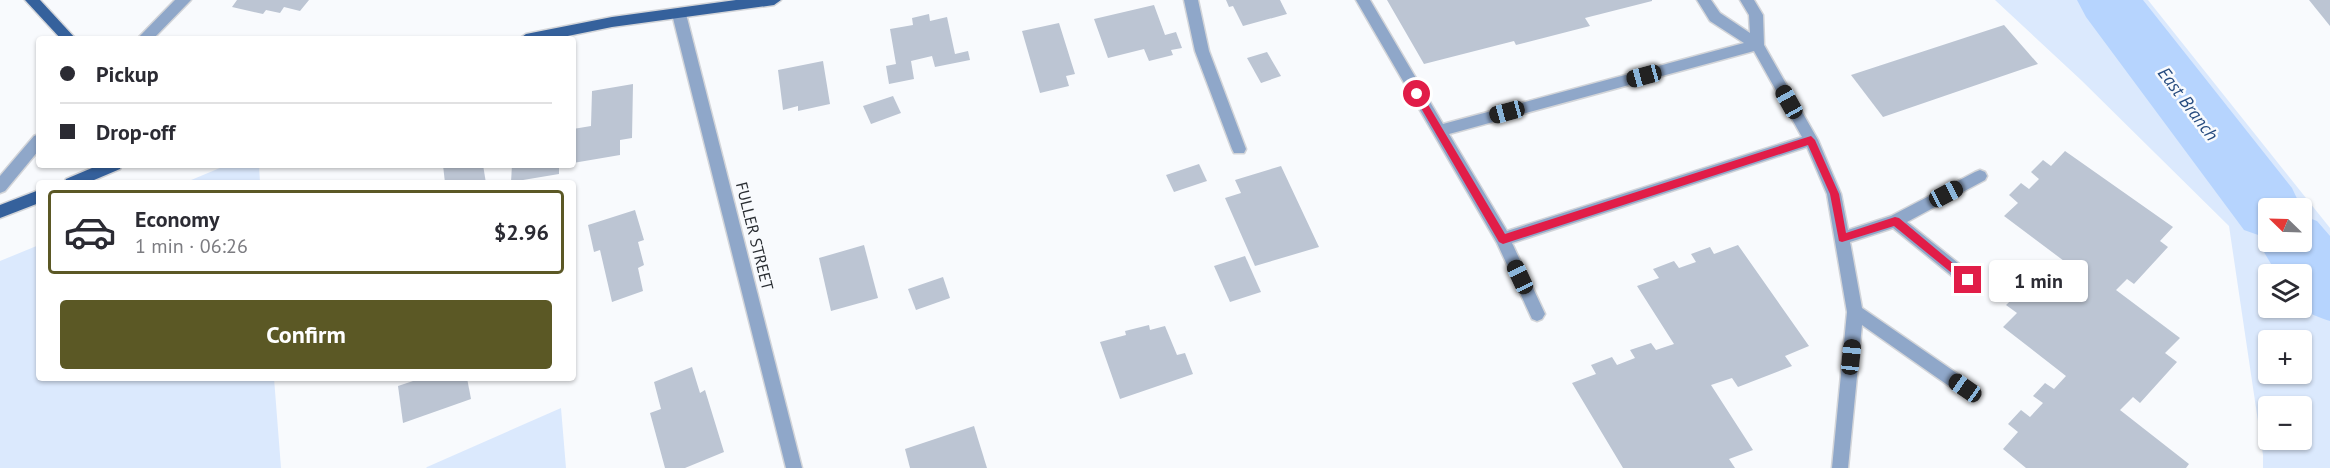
<!DOCTYPE html>
<html lang="en">
<head>
<meta charset="utf-8">
<style>
  :root { --surface:#fff; --page:#f7f7f7; --text:#2b2b33; --muted:#7c7c81; --line:#e1e1e2; --accent:#5b5825 }
  body { margin:0; font-family:"PT Sans",sans-serif; background:var(--page); color:var(--text); height:100vh; display:flex; flex-direction:column; font-size:22px; white-space:nowrap }
  * { box-sizing:border-box; margin:0 }
  p { font-size:20px; color:var(--muted) }
  .icon { flex:none; width:33px; height:33px; fill:none; stroke:currentColor; stroke-width:2; stroke-linecap:round; stroke-linejoin:round }
  .map { position:relative; flex:1; overflow:hidden }
  .side { position:absolute; left:36px; top:180px; width:540px; height:201px; display:flex; flex-direction:column; background:var(--surface); border-radius:6px; box-shadow:0 2px 4px #0004 }
  .side>* { flex:none }
  .guide { position:absolute; left:36px; top:36px; width:540px; height:132px; border-radius:6px; box-shadow:0 2px 4px #0004; display:grid; align-content:center; height:132px; padding:0 24px; background:var(--surface) }
  .needle { width:39px; rotate:293deg }
  .fabs { position:absolute; left:2258px; top:198px; display:grid; gap:12px }
  .fabs a { display:grid; place-items:center; width:54px; height:54px; border-radius:6px; background:var(--surface); box-shadow:0 2px 4px #0004; font-size:30px }
  .end { position:absolute; width:27px; height:27px; margin:-14px; border:8px solid #e11d48; background:#fff; box-shadow:0 0 0 3px #fff }
  .from { border-radius:50% }
  .bubble { position:absolute; height:42px; border-radius:6px; background:var(--surface); box-shadow:0 2px 4px #0004; font-size:20px; font-weight:700; line-height:42px; text-align:center }
  .car { position:absolute; width:18px; height:36px; margin:-18px -9px; border-radius:8px; box-shadow:0 0 4px 2px #0007; background:linear-gradient(#222 24%,#8ab4d8 0 40%,#222 0 76%,#8ab4d8 0 86%,#222 0) }
  .guide b { display:flex; align-items:center; gap:21px; height:57px; font-size:22px }
  .guide b+b { border-top:2px solid var(--line) }
  .guide i { width:15px; height:15px; background:var(--text) }
  ul { padding:10px 0 0; list-style:none }
  li { display:flex; align-items:center; gap:18px; height:84px; margin:0 12px 9px; padding:0 12px; border:3px solid var(--line); border-radius:6px }
  li div { flex:1 }
  li b { display:block; font-size:22px }
  li em { font-style:normal; font-weight:700 }
  li.active { border-color:var(--accent) }
  li>.icon { width:54px; height:54px; stroke-width:1.5 }
  .cta { display:flex; gap:12px; margin-top:auto; padding:12px 24px }
  .cta a { flex:1; height:69px; border-radius:6px; background:var(--accent); color:#fff; font-size:24px; font-weight:700; line-height:69px; text-align:center }
  .map>svg:first-child { display:block }
  .green { fill:#dbe9fd; fill-rule:evenodd }
  .lines { fill:none; stroke-linecap:round; stroke-linejoin:round }
  .river { fill:#b6d4fe; fill-rule:evenodd }
  .building { fill:#bcc5d3 }
  .minor-casing { stroke:#d3d5d9; stroke-width:3 }
  .major-casing { stroke:#d3d5d9; stroke-width:3 }
  .minor { fill:#8fa7c9; fill-rule:evenodd }
  .major { fill:#35619c; fill-rule:evenodd }
  .route { fill:#e11d48 }
  .labels { text-anchor:middle; stroke-width:5; stroke-linejoin:round; paint-order:stroke }
  .street-label { font-size:16px; fill:#2a2e33; stroke:#f8fafd }
  .water-label { font-size:18px; font-style:italic; fill:#264b7f; stroke:#f8fafd }
</style>
</head>
<body>
<div class="map">
<svg width="2330" height="468" viewBox="0 0 2330 468">
  <rect width="100%" height="100%" fill="#f8fafd"/>
  <g class="green">
    <path d="M1995 0H2148L2330 228V468H2263V455L2229 226 2081 80ZM2268 208H2301V242H2268ZM2268 274H2301V308H2268ZM2268 340H2301V374H2268ZM2268 406H2301V440H2268Z"/>
    <polygon points="227,165 259,165 260,183 184,183"/>
    <polygon points="39,245 39,378 274,378 281,468 0,468 0,261"/>
    <polygon points="561,408 566,468 426,468 427,467"/>
  </g>
  <g class="lines">
    <path class="river" d="M2077 0H2143L2292 188 2302 209 2301 211V208H2268V242H2301V215L2317 221 2330 236V321C2296 309 2301 310 2301 274H2277L2258 242 2261 236 2244 230 2086 17Z"/>
  </g>
  <g class="building">
    <polygon points="237,0 309,0 300,11 284,7 280,13 266,10 263,14 232,7"/>
    <polygon points="1226,0 1280,0 1287,14 1243,26 1233,6 1229,7"/>
    <polygon points="1387,0 1652,0 1652,1 1585,18 1590,26 1516,45 1514,41 1424,64"/>
    <polygon points="2309,0 2330,0 2330,26"/>
    <polygon points="1154,5 1165,35 1176,32 1182,48 1171,50 1173,55 1149,61 1144,49 1108,58 1094,19"/>
    <polygon points="929,14 930,21 947,17 955,54 968,51 970,60 935,67 932,56 911,61 914,79 889,84 886,66 896,64 890,29 913,25 912,18"/>
    <polygon points="1059,23 1075,74 1066,76 1069,86 1040,93 1022,31"/>
    <polygon points="2004,25 2038,64 1883,117 1851,75"/>
    <polygon points="1267,52 1281,76 1261,83 1247,58"/>
    <polygon points="823,61 830,104 798,111 798,106 783,110 778,70"/>
    <polygon points="633,84 632,138 620,140 620,155 573,163 573,129 591,126 592,91"/>
    <polygon points="893,96 901,113 871,124 863,106"/>
    <polygon points="2065,151 2173,227 2160,241 2168,247 2134,284 2127,279 2116,290 2180,338 2165,353 2177,362 2140,403 2133,397 2120,410 2189,464 2186,468 2026,468 2003,449 2018,432 2008,424 2021,410 2030,417 2043,403 2033,396 2045,383 2054,389 2066,376 2003,327 2017,313 2006,305 2022,290 2031,297 2041,286 2032,279 2045,265 2054,272 2064,261 2004,216 2018,203 2009,195 2021,183 2029,189 2039,179 2031,172 2043,160 2051,166"/>
    <polygon points="1199,164 1207,181 1174,192 1166,175"/>
    <polygon points="443,165 483,165 486,183 445,183"/>
    <polygon points="512,165 559,165 559,174 511,182"/>
    <polygon points="1281,166 1319,247 1255,266 1225,198 1241,193 1235,180"/>
    <polygon points="635,210 644,240 638,242 644,265 638,268 643,291 612,302 600,250 594,252 588,225"/>
    <polygon points="864,245 878,298 831,311 819,258"/>
    <polygon points="1738,245 1809,346 1785,356 1792,366 1738,387 1732,378 1711,385 1753,450 1729,459 1735,468 1623,468 1572,383 1596,374 1591,365 1612,357 1617,365 1635,358 1630,350 1651,343 1656,350 1674,344 1637,286 1659,278 1653,269 1674,261 1679,268 1696,262 1691,254 1710,247 1714,254"/>
    <polygon points="1245,256 1261,292 1230,302 1214,266"/>
    <polygon points="943,277 950,298 916,310 908,289"/>
    <polygon points="1149,325 1150,330 1165,326 1177,355 1185,353 1193,374 1120,399 1100,342 1126,335 1125,331"/>
    <polygon points="692,367 700,393 705,390 724,452 685,468 665,468 650,413 661,409 654,382"/>
    <polygon points="422,378 467,378 471,399 403,423 398,386"/>
    <polygon points="974,426 987,468 910,468 905,449"/>
  </g>
  <g class="lines">
    <g class="minor-casing">
      <g id="minor">
        <polygon points="175,0 191,0 153,39 137,39"/>
        <polygon points="1184,0 1198,0 1209,51 1246,149 1244,153 1234,153 1232,149 1195,51"/>
        <path d="M1356 0H1370L1443 124 1744 43 1710 21 1697 0H1711L1720 13 1750 33 1749 15 1740 0H1754L1763 15 1764 45 1818 140 1841 194 1848 230 1891 216 1975 172 1980 170 1985 172 1987 176 1985 180 1907 222 1973 275 1976 280 1973 285 1968 287 1963 285 1893 228 1850 242 1862 308 1971 383 1973 388 1971 393 1965 395 1959 393 1862 325 1848 468H1832L1847 312 1827 194 1807 147 1512 243 1545 314 1542 319 1537 321 1532 319 1497 243ZM1754 51 1802 137 1507 231 1449 134Z"/>
        <polygon points="679,9 686,14 802,468 786,468 672,14"/>
        <polygon points="39,134 39,150 5,191 0,193 0,176 34,136"/>
      </g>
    </g>
    <g class="major-casing">
      <g id="major">
        <polygon points="25,0 40,0 76,39 61,39"/>
        <polygon points="736,0 781,0 774,5 612,27 553,39 519,39 526,34 612,17"/>
        <polygon points="99,165 122,165 120,169 87,183 64,183 66,179"/>
        <polygon points="39,190 39,203 0,218 0,205"/>
      </g>
    </g>
    <use href="#minor" class="minor"/>
    <use href="#major" class="major"/>
  </g>
  <polygon class="route" points="1417,90 1420,91 1505,234 1811,136 1815,140 1839,194 1846,233 1895,217 1899,218 1973,280 1971,283 1964,283 1894,226 1842,242 1839,241 1830,194 1808,145 1503,244 1499,242 1414,96 1413,94"/>
  <g class="labels">
    <g class="street-label">
      <text transform="translate(755 236) rotate(76)" y="6">FULLER STREET</text>
    </g>
    <g class="water-label">
      <text transform="translate(2188 104) rotate(53)" y="6">East Branch</text>
    </g>
  </g>
</svg>
<div class="fabs">
<a><svg class="needle" viewBox="-14 -14 28 28"><path d="M0-13l5 13h-10z" fill="#e53935"/><path d="M0 13l5-13h-10z" fill="#7c7c81"/></svg></a>
<a><svg class="icon" aria-label="layers" viewBox="0 0 24 24"><path d="M12 4l9 5-9 5-9-5zM3 14l9 5 9-5"/></svg></a>
<a>+</a>
<a>−</a>
</div>
<i class="end from" style="left:1417px;top:94px"></i>
<i class="end" style="left:1968px;top:280px"></i>
<div class="bubble" style="left:1989px;top:260px;width:99px">1 min</div>
<i class="car" style="left:1644px;top:76px;rotate:255deg"></i>
<i class="car" style="left:1789px;top:102px;rotate:331deg"></i>
<i class="car" style="left:1507px;top:112px;rotate:255deg"></i>
<i class="car" style="left:1946px;top:194px;rotate:62deg"></i>
<i class="car" style="left:1520px;top:277px;rotate:335deg"></i>
<i class="car" style="left:1851px;top:357px;rotate:6deg"></i>
<i class="car" style="left:1965px;top:388px;rotate:305deg"></i>
<div class="guide">
<b><i class="from"></i>Pickup</b>
<b><i></i>Drop-off</b>
</div>
<section class="side">
<ul>
<li class="active"><svg class="icon" aria-label="car" viewBox="0 0 24 24"><path d="M5 17H2v-5l4-1 3-4h7l3 4 3 1v5h-3M9 17h6M6 11h13"/><circle cx="7" cy="17" r="2"/><circle cx="17" cy="17" r="2"/></svg><div><b>Economy</b><p>1 min · 06:26</p></div><em>$2.96</em></li>
</ul>
<div class="cta"><a>Confirm</a></div>
</section>
</div>
</body>
</html>
